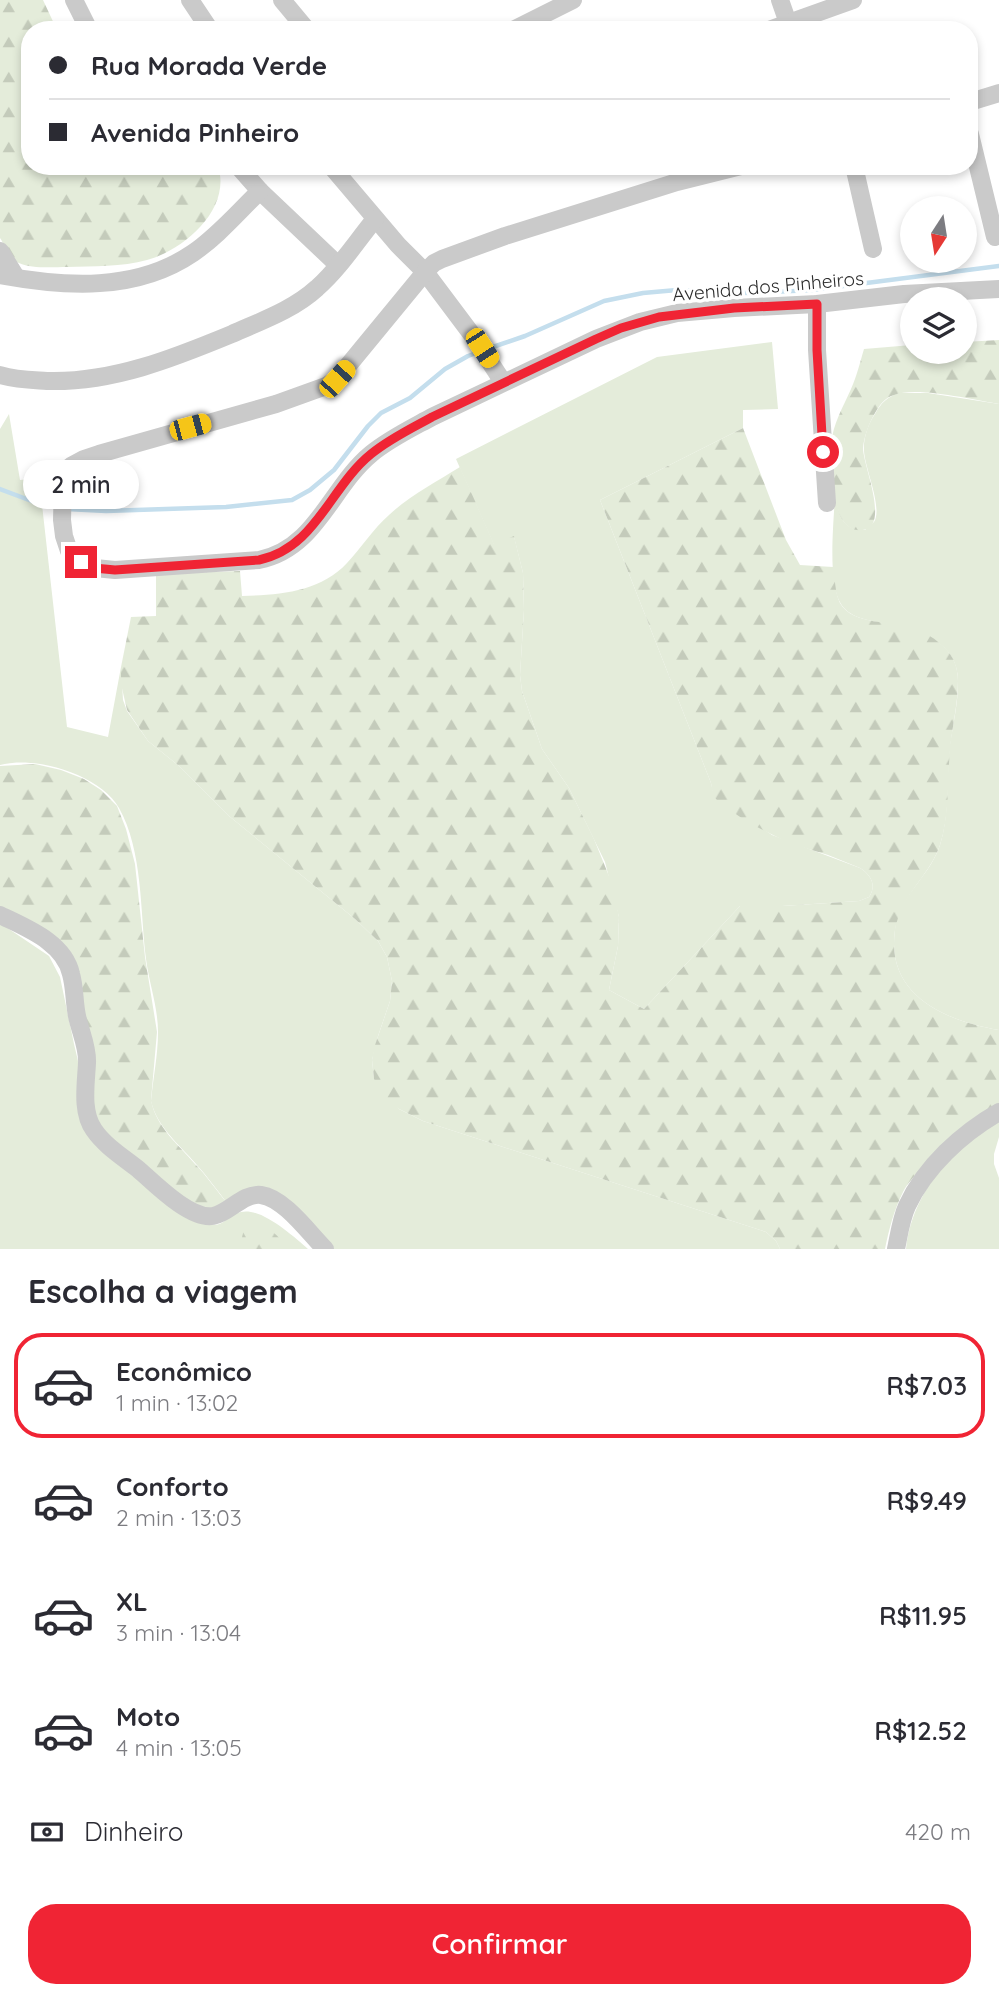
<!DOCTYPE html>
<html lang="pt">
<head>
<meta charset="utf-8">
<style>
  :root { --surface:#fff; --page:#f2f2f3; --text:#2b2b33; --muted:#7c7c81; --line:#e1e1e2; --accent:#f02434 }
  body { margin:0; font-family:Quicksand,sans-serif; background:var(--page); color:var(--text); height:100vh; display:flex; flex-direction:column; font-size:26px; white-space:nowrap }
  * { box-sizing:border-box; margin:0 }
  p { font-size:23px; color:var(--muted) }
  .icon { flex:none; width:38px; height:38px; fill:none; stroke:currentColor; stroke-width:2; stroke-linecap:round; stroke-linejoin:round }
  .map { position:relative; height:1249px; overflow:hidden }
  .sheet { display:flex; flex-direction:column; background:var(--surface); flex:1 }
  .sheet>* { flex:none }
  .guide { position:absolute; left:21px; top:21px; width:957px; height:154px; border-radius:28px; box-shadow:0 4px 10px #0003; display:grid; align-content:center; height:154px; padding:0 28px; background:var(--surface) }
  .needle { width:46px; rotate:192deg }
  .tools { position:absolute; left:900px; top:196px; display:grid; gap:14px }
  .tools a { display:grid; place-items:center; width:77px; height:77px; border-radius:50%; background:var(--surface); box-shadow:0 4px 10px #0003; font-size:35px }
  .end { position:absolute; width:32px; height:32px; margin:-16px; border:9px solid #f02434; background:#fff; box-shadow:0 0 0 4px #fff }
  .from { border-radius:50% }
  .bubble { position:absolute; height:49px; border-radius:24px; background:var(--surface); box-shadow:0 4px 10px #0003; font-size:23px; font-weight:600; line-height:49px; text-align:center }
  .car { position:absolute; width:21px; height:42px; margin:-21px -10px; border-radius:9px; box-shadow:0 0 5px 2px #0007; background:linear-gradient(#f5c518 24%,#345 0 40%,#f5c518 0 76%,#345 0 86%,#f5c518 0) }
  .guide b { display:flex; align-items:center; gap:24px; height:66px; font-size:26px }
  .guide b+b { border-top:2px solid var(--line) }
  .guide i { width:18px; height:18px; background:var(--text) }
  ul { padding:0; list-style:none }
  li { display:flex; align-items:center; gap:21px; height:105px; margin:0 14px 10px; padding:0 14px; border:4px solid transparent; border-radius:28px }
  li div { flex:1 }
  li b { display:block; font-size:26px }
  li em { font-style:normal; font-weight:600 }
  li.current { border-color:var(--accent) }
  li>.icon { width:63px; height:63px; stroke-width:1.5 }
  h2 { padding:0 28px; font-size:32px; line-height:84px }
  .pay { display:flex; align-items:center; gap:18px; height:77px; padding:0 28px; font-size:26px }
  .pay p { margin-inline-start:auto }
  .cta { display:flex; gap:14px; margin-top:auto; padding:14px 28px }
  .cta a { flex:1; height:80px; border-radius:28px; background:var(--accent); color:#fff; font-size:28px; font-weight:600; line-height:80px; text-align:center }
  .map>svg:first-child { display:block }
  .green { fill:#e4ecda }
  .forest { fill:url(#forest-firs) }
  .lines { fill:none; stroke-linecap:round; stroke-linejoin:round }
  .stream { stroke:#c4deed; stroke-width:4.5 }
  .street { stroke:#cacaca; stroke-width:18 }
  .route { stroke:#f02434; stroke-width:9 }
  .labels { text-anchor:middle; stroke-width:7; stroke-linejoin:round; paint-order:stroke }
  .street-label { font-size:19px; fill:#2d2d2d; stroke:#fff }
</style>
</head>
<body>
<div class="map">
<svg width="999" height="1249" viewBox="0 0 999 1249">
  <defs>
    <pattern id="forest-firs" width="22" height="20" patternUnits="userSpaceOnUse" patternTransform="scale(1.75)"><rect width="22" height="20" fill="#e4ecda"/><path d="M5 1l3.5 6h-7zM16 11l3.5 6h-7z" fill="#c4cbbb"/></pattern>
  </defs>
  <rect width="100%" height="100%" fill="#fff"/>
  <g class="green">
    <path d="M772 342 778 409 743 410V428L600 500 711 783 714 796 772 835 860 868C871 875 877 885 869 897L859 901 782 906H740L644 1009 609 990 618 946 619 917 605 862 569 788 542 749 522 691 520 675 524 610 523 573 514 537 494 545 456 459 657 357Z"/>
    <path d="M899 393H928L999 404V1030C952 1022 894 1000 894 944 894 936 895 926 897 918 906 891 931 873 940 845 950 813 946 778 950 745 953 724 958 704 958 682 959 643 920 630 888 624 873 621 850 619 841 604 827 583 834 520 835 494 840 514 840 530 865 530 866 529 873 523 874 522 883 508 865 469 864 451 863 439 868 424 875 414 881 403 887 397 899 393Z"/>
    <path d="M9 414 20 480 39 478 67 727 108 737 121 667 123 700 127 711 148 741 179 766 229 816 355 919 378 941 387 957 392 981 390 1001 378 1036 372 1060 374 1079 399 1109 423 1121 766 1232 776 1241 780 1249H333L280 1198 227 1203C217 1190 207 1176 196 1164 179 1144 157 1127 151 1101 153 1078 158 1055 158 1032 158 1007 149 983 146 959 140 911 143 851 119 808 101 775 35 755 0 765V429Z"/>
    <path d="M0 923 49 956 60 977 74 1044 78 1061 82 1117 200 1223C229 1230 221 1216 241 1212 261 1207 293 1236 308 1249H0Z"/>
    <path d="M999 1121V1137L994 1154V1164L999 1178V1249H906C910 1209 933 1172 963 1146 973 1136 987 1129 999 1121Z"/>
  </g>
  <g class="forest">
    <path d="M0 0H43L57 30H30V166H218C232 209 184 250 147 260 122 267 93 266 67 267 53 267 32 269 19 263 10 260 5 245 0 238Z"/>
    <path d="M999 340V404C973 400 917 386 894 395 884 398 880 405 875 413 869 423 864 437 863 448 863 466 894 535 857 530 850 529 844 524 841 517 834 504 829 459 831 444 833 424 843 407 851 389 857 376 860 362 864 349L912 345V352H964V342Z"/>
    <path d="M743 428 786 540 800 565 833 567C835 578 835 593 840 603 852 625 893 621 913 628 925 632 936 639 945 648 954 657 958 668 958 681 958 704 952 727 950 750 947 781 950 814 940 845 931 872 907 891 898 918 895 926 894 935 894 944 894 1000 952 1022 999 1030V1104C968 1118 945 1140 923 1166 917 1174 908 1182 903 1192 894 1210 889 1229 885 1249H780L776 1241 766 1232 423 1121 399 1109 385 1099 379 1091 374 1079 372 1060 374 1048 390 1001 392 981 387 957 378 941 355 919 229 816 179 766 148 741 127 710 121 684V667L131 617 156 616V574L240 571 242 596C280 595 320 592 347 563 361 548 373 529 389 515 409 496 436 482 460 467L494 544 514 536 523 573 524 610 520 675 522 691 542 749 569 788 594 839 613 886 619 917 618 946 609 990 644 1009 740 906H782L859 901 869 897C877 885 871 875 860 868L828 855 789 843 749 823 721 804 713 796 711 783 600 500Z"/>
    <path d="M35 764 61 770 84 779 101 790 117 806 126 829 135 864 145 957 157 1032 151 1100C156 1127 178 1144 195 1164 207 1176 216 1190 227 1203L222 1208H192L94 1126 74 974 0 910V766Z"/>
    <path d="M254 1222C270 1226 278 1236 288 1249H242C241 1236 242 1229 254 1222Z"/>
  </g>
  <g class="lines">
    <g class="stream">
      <polyline points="487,349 525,336 604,301 643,293 677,290 749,293 812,290 999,266"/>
      <polyline points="0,489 37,503 59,507"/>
      <polyline points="67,509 106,511 226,507 292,500 310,490 334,470 368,426 381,413 410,398 445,369 468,356 479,352"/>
    </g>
    <g class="street">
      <polyline points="74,0 89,30"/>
      <polyline points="190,0 210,30"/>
      <polyline points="282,0 307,30"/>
      <polyline points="780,0 788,23"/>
      <polyline points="513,30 573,0"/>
      <polyline points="769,30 853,0"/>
      <polyline points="970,102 999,93"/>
      <polyline points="970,134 995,237"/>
      <polyline points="238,166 260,191 338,265"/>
      <polyline points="331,166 398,245 425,272 473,336 503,382"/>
      <path d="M741 166 677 182 505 236 442 259 434 263 425 272 337 379 326 386 276 404 99 454 84 459 71 466 63 482 62 520 64 536 69 551 81 562 95 568 115 570 259 560C316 549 331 487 371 454 389 439 412 428 432 417L596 339 640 322 677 313 734 308 817 304 904 294 999 289"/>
      <polyline points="854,166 873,249"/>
      <polyline points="0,251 16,277"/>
      <path d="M0 275C65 287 136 292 193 253 218 236 239 211 260 191"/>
      <polyline points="817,304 817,350 827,503"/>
      <path d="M0 375C16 380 31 380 47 381 112 383 174 358 232 334 261 321 293 310 317 288 339 269 356 242 375 219"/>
      <path d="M0 915C26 928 64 942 71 974 75 988 74 1002 77 1016 80 1031 88 1047 87 1063 86 1084 81 1112 94 1130 105 1146 123 1157 138 1169 154 1183 190 1220 213 1216 230 1213 242 1193 261 1195 284 1198 309 1233 325 1249"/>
      <path d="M896 1249C899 1235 901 1219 907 1206 925 1167 962 1133 999 1112"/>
    </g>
  </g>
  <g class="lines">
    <path class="route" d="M81 562 94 568 115 570 259 560C316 548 330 487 371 454 389 439 412 428 432 417L596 339 621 328 659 317 734 308 817 304V350L823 452"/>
  </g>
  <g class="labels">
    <g class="street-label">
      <text transform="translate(768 286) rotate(-5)" y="7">Avenida dos Pinheiros</text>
    </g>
  </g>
</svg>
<div class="tools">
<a><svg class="needle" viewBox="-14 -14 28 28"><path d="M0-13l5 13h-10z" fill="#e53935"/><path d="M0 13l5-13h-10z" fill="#7c7c81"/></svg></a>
<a><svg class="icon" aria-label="layers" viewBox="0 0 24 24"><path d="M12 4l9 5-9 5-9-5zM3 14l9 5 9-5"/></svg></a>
</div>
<i class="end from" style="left:823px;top:452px"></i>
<i class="end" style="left:81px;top:562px"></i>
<div class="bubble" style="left:23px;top:460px;width:116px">2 min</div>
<i class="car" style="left:482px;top:348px;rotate:147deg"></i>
<i class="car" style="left:337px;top:379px;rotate:42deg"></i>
<i class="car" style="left:190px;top:427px;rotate:75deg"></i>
<div class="guide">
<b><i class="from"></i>Rua Morada Verde</b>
<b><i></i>Avenida Pinheiro</b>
</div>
</div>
<section class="sheet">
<h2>Escolha a viagem</h2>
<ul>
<li class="current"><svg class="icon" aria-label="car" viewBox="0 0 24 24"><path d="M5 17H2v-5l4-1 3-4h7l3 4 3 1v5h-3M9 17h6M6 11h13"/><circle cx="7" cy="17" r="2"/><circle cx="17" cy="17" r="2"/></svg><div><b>Econômico</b><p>1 min · 13:02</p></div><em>R$7.03</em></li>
<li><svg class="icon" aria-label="car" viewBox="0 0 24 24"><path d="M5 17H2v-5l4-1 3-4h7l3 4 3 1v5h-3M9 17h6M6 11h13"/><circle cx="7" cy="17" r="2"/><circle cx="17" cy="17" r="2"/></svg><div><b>Conforto</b><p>2 min · 13:03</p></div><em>R$9.49</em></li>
<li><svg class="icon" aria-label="car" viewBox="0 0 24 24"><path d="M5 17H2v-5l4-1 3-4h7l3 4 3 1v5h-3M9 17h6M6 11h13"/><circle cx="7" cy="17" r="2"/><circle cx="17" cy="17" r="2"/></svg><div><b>XL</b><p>3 min · 13:04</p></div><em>R$11.95</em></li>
<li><svg class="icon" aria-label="car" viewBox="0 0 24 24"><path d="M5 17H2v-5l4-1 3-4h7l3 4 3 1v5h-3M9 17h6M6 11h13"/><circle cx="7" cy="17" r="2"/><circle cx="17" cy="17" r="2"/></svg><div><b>Moto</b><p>4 min · 13:05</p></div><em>R$12.52</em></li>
</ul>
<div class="pay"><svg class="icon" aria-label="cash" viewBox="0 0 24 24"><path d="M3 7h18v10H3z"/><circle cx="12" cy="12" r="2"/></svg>Dinheiro<p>420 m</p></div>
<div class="cta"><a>Confirmar</a></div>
</section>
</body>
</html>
